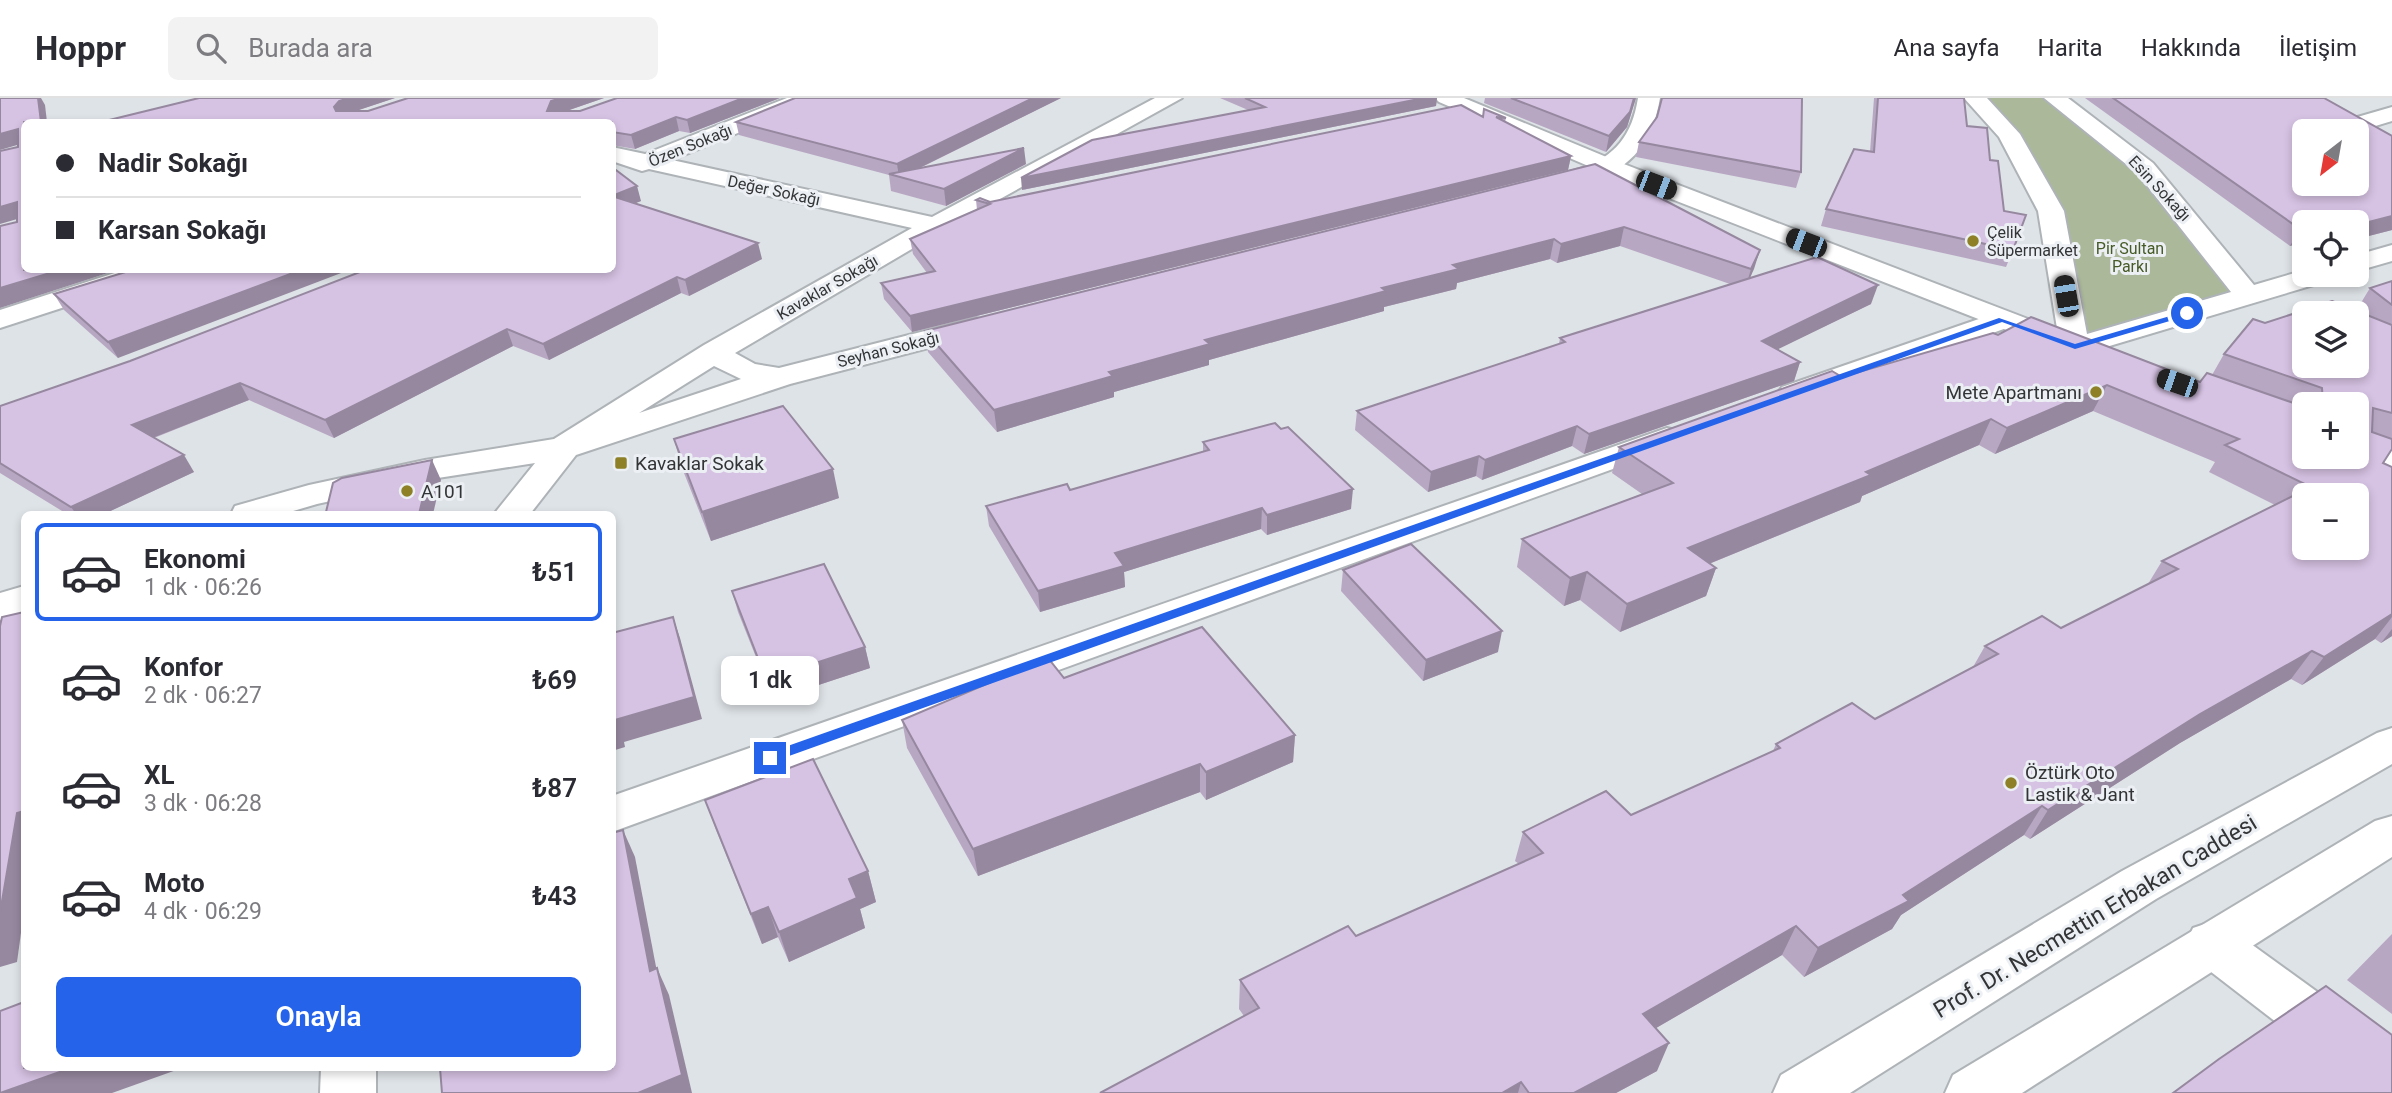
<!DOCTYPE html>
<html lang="tr">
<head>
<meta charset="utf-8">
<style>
  :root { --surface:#fff; --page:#f2f2f3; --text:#2b2b33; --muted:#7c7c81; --line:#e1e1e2; --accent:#2563eb }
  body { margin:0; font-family:Roboto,sans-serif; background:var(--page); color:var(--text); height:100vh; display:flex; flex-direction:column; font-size:26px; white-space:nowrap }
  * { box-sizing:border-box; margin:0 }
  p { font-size:23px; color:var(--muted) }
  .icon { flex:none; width:38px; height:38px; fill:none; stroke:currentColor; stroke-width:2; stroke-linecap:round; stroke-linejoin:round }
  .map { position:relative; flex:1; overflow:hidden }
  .drawer { position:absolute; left:21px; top:413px; width:595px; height:560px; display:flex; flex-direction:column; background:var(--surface); border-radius:10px; box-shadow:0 4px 10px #0003 }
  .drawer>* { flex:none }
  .banner { position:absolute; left:21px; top:21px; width:595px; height:154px; border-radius:10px; box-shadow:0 4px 10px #0003; display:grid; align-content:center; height:154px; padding:0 35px; background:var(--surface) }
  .needle { width:46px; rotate:211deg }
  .controls { position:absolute; left:2292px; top:21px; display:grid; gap:14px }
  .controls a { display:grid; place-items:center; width:77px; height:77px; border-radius:10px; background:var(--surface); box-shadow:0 4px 10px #0003; font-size:35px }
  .end { position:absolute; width:32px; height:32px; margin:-16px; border:9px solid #2563eb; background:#fff; box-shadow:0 0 0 4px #fff }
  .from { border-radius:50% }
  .bubble { position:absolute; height:49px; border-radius:10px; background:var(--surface); box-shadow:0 4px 10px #0003; font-size:23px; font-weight:600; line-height:49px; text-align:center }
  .car { position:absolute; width:21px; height:42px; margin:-21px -10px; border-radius:9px; box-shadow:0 0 5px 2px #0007; background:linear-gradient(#222 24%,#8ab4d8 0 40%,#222 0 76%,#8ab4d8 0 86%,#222 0) }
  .banner b { display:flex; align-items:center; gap:24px; height:66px; font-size:26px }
  .banner b+b { border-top:2px solid var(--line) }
  .banner i { width:18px; height:18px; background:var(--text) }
  ul { padding:12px 0 0; list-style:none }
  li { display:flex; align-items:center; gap:21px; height:98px; margin:0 14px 10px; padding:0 21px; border:4px solid transparent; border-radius:10px }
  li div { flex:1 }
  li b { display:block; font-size:26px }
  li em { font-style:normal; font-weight:600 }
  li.on { border-color:var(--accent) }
  li>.icon { width:63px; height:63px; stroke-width:1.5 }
  .cta { display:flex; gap:14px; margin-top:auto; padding:14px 35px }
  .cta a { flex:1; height:80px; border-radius:10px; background:var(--accent); color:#fff; font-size:28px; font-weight:600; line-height:80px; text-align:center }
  header { display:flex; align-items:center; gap:42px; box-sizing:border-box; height:98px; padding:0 35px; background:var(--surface); border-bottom:2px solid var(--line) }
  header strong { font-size:33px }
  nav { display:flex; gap:38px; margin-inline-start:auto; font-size:24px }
  .search { width:490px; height:63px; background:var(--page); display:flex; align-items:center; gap:18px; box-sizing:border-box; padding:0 24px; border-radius:10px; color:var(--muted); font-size:26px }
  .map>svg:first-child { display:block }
  .green { fill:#abb899 }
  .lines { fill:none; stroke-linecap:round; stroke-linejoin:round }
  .minor-casing { stroke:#aeb3b7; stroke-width:4 }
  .major-casing { stroke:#aeb3b7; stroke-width:4 }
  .minor { fill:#fff; fill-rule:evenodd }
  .major { fill:#fff; fill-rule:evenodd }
  .wall { fill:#b8a7c3; fill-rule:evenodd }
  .shaded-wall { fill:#96889f }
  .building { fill:#d6c2e3; stroke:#96889f; stroke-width:2; fill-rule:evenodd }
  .route { fill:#2563eb }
  .poi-dot { fill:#8d8027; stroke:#ecf0f4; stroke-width:2.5 }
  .labels { text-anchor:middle; stroke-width:6; stroke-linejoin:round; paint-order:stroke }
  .far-street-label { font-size:16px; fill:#333436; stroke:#ecf0f4 }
  .far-poi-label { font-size:16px; fill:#333436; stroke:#ecf0f4; text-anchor:start }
  .far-park-label { font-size:16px; fill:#475b27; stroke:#ecf0f4 }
  .poi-label { font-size:19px; fill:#333436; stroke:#ecf0f4; text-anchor:start }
  .near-street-label { font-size:23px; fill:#333436; stroke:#ecf0f4 }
</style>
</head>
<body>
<header>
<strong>Hoppr</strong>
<div class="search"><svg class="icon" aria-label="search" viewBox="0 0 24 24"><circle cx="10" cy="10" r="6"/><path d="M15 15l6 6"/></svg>Burada ara</div>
<nav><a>Ana sayfa</a><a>Harita</a><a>Hakkında</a><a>İletişim</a></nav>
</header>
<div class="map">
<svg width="2392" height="995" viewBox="0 0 2392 995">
  <rect width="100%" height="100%" fill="#dee3e7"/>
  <polygon class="green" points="1975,0 2055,0 2108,38 2248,197 2075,249 2051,113"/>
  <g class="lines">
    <g class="minor-casing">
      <g id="minor">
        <path d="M787 0H817L813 4 672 62 932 119 1155 0H1182L944 132 735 255 755 266 779 270 976 220 986 223 991 229 986 235 790 286 576 357 530 416H494L535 365 425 382 317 406 283 416H231L235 408 309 387 425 362 554 341 704 247 912 130 649 71 642 73 612 63V49L645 56ZM714 268 741 281 639 315Z"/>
        <path d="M1638 0H1660C1653 42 1633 70 1591 83 1580 86 1571 90 1560 87L1556 82C1561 74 1571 74 1580 71 1616 58 1632 37 1638 0Z"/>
        <polygon points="1964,0 1987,0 2020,36 2064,113 2087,236 2231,194 2137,75 2044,0 2068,0 2153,65 2254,187 2305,172 2305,177 2331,177 2327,183 2086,255 2075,258 2064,255 2060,249 2038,113 1999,39"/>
        <polygon points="2392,9 2392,23 2362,32 2351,25 2354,20"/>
        <polygon points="2392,147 2392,163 2357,173 2357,157"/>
        <polygon points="124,172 164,172 160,178 0,230 0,212"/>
        <polygon points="2002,213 2012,216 2016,222 2012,228 1804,303 1793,305 1782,303 1777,296 1782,289"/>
        <polygon points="1667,330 1679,333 1683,340 1679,347 612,734 612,698"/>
        <polygon points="24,488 24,514 0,522 0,495"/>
        <polygon points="2211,824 2229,830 2392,948 2392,995 2368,995 2193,860 2186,845 2193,830"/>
        <polygon points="321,970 376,970 376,995 320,995"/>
      </g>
    </g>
    <g class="major-casing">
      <g id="major">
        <polygon points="1435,0 1464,0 1616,63 2075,239 2080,245 2075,251 2065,254 2055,251 1600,73 1439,4"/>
        <polygon points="2357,338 2392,349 2392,370 2356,359"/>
        <polygon points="2392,630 2392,666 2156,801 1850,995 1773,995 1781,977 2122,773 2377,635"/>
        <polygon points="2392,718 2392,759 2022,995 1945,995 1953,977 2375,723"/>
      </g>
    </g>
    <use href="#minor" class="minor"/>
    <use href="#major" class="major"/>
  </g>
  <g class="wall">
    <polygon points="199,0 395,0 355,13 368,13 408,0 604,0 566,13 580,13 780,0 690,35 679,33 635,51 612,47 612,24 101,24"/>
    <polygon points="1061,0 920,70 1026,66 946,108 891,93 889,77 739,37 736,24"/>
    <polygon points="1220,0 1437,0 1436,8 1022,92 1248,12"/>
    <polygon points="1485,0 1636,0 1627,29 1606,54 1484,5"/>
    <polygon points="1874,0 1961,0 1967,28 1990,62 2004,113 2013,152 2006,169 1821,128 1826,111 1870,54"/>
    <polygon points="2085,0 2324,0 2392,38 2392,132 2357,141 2357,124 2290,148"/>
    <polygon points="1484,11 1506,20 1505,24 1571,58 1568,72 912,234 884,201 881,185 927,175 913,156 910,141 977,112 976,102 990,104 1483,19"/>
    <polygon points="1657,19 1801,74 1796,90 1636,59 1639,44"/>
    <polygon points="1595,66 1760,152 1750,180 1871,206 1777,251 1800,264 1794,283 1584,356 1572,348 1482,382 1476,378 1428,394 1355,332 1357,313 1559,246 1560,240 1730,186 1620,148 1557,165 1550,161 1457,185 1456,191 1384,209 1384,213 1209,262 1209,267 1114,294 1114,299 997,334 928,254 925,233"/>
    <polygon points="612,69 641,103 634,105 762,161 689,198 681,195 549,262 513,248 334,340 249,302 154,340 194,374 104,416 67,416 0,375 0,308 130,263 365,172"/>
    <polygon points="132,172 118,260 64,212 54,196"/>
    <path d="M2392 183V351L2383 365 2392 369V538L2381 545 2375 541 2302 587 2291 581 2180 645 2030 741 2024 737 1901 817 1892 831 1804 879 1782 857 1656 930 1657 973 1616 995H1100L1244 918 1239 911 1240 882 1356 838 1519 766 1515 763 1523 734 1631 717 1773 653 1776 646 1875 621 1973 569 1985 548 2061 530 2148 486 2162 463 2275 407 2209 374 2215 364 2093 313 1995 356 1979 347 1862 398 1860 404 1709 466 1716 470 1706 498 1620 534 1580 502 1564 508 1517 469 1522 441 1642 396 1612 375 1619 349 1842 279 1998 237 2200 284 2212 277 2224 256 2265 225 2356 213 2370 190ZM2305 306H2357L2305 359Z"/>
    <polygon points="674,341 839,400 711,443 682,370"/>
    <polygon points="1203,344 1351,411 1267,437 1261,431 1124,474 1125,489 1040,514 989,428 986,408 1070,392 1203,354"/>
    <polygon points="1343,472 1498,554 1423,583 1341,493"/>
    <polygon points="732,493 865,549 870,570 773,602 738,514"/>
    <polygon points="1064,580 1295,637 1293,664 1206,702 1200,694 978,778 907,650 902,622"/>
    <polygon points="705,702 868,773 876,804 860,811 865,830 789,864 778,839 762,846 716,732"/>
    <polygon points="2392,836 2392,916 2347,882"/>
  </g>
  <g class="shaded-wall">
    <polygon points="38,0 41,0 45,7 47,24 41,24"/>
    <polygon points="349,0 395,0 344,17 340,23 334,9 339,3"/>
    <polygon points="561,0 604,0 555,17 547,13 551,3"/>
    <polygon points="743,0 780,0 690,35 687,22"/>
    <polygon points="1033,0 1061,0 901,79 899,79 897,66"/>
    <polygon points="1424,0 1437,0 1436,8 1022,92 1021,80"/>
    <polygon points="1634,0 1636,0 1627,29 1606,54 1609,38"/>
    <polygon points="676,19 679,33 635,51 631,37"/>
    <polygon points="18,31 24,45 0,52 0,36"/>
    <polygon points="1024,50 1026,66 946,108 944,91"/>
    <polygon points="1571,58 1568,72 912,234 910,218"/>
    <polygon points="637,88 641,103 617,113 612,98"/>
    <polygon points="17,104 24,119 0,126 0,109"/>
    <polygon points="2343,117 2339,124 2320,124"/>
    <polygon points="2392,118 2392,132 2357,141 2357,127"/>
    <polygon points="1624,129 1620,148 1557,165 1561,146"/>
    <polygon points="2305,129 2305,143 2290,148 2300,131"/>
    <polygon points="1554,141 1550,161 1457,185 1456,191 1384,209 1384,213 1209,262 1209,267 1114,294 1114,299 997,334 994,312 1205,242 1382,190 1453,167"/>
    <polygon points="758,145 762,161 689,198 685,182"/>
    <polygon points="1760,152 1754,171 1745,191 1751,171"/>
    <polygon points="60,172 117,172 0,210 0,190"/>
    <polygon points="301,172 349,172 118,260 108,244"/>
    <polygon points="677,179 681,195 549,262 543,246"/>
    <polygon points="1878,187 1871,206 1756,262 1762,243"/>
    <polygon points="507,231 513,248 334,340 325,322"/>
    <polygon points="1800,264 1794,283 1584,356 1589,336"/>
    <polygon points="240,285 249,302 142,344 132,327"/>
    <polygon points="2107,287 2093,313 1995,356 2007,330"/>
    <polygon points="1991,321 1979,347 1862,398 1860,404 1679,478 1688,450"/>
    <polygon points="1577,328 1572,348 1482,382 1485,362"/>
    <polygon points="184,357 194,374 104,416 76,416 71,409"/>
    <polygon points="1479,358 1476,378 1428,394 1431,374"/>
    <polygon points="432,362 441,382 433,416 419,416"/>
    <polygon points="833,371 839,400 711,443 702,414"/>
    <polygon points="1353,391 1351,411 1267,437 1267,417"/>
    <polygon points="1262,410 1261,431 1124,474 1125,489 1040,514 1038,493 1115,455"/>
    <polygon points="1716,470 1706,498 1620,534 1627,506"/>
    <polygon points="1587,474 1580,502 1564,508 1570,480"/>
    <polygon points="2392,516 2392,519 2375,541 2302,587 2324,559"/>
    <polygon points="673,519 680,540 702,621 624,644 625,649 612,653 612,628 615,622"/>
    <polygon points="2392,531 2392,538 2381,545"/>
    <polygon points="1502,533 1498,554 1423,583 1426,562"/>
    <polygon points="865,549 870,570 773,602 766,581"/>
    <polygon points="2312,553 2291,581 2180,645 2030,741 2048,712 2200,616"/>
    <polygon points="1295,637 1293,664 1206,702 1206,674"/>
    <polygon points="1200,666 1200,694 978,778 973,751"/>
    <polygon points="2042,708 2024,737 1901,817 1892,831 1804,879 1818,850"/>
    <polygon points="24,713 24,813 17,864 0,869 0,815 17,715"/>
    <polygon points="623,732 635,759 662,900 650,873"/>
    <polygon points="868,773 876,804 860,811 865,830 789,864 779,834 849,781"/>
    <polygon points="768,809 778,839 762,846 751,816"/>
    <polygon points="1796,828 1782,857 1632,944 1643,916"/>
    <polygon points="657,870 669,897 692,995 638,995"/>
    <polygon points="1669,945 1657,973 1616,995 1574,995"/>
    <polygon points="71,970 182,970 112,995 0,995"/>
    <polygon points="1521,984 1518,995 1502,995"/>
  </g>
  <g class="building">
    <polygon points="0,0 38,0 41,24 24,24 24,172 60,172 0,190 0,128 17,124 17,104 0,109 0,53 18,49 18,31 0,36"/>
    <polygon points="199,0 349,0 339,3 334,9 336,13 368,13 408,0 561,0 551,3 547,13 580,13 617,0 743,0 687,22 676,19 631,37 612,34 612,24 101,24"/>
    <polygon points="795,0 1033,0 897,66 736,24"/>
    <polygon points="1245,0 1424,0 1021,80 1092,42 1265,9"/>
    <polygon points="1511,0 1634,0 1630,14 1609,38"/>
    <polygon points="1662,0 1802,0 1801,74 1639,44 1657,19"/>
    <polygon points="1878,0 1964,0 1967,28 1987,30 1990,62 1998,63 2004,113 2026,117 2013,152 1826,111 1854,51 1874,54"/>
    <path d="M2113 0H2324L2392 38V118L2357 127V124H2337L2343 117 2320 124H2305V129L2300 131ZM2305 33H2357V86H2305Z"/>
    <polygon points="1461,7 1483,19 1484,11 1506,20 1496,19 1571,58 910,218 881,185 935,173 910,141 990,106 976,102 980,100 990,104"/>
    <polygon points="1024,50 944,91 889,76"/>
    <polygon points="1595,66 1760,152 1751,171 1624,129 1561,146 1554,141 1453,167 1459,171 1382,190 1386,193 1205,242 1210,246 1109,274 1113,278 994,312 925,233"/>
    <polygon points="612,69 637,88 612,98"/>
    <polygon points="612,98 758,145 685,182 677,179 543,246 507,231 325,322 240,285 132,327 184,357 71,409 0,365 0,308 130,263 365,172 612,172"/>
    <polygon points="1817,159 1878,187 1762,243 1800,264 1589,336 1577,328 1485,362 1479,358 1431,374 1357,313 1565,244 1560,240"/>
    <polygon points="132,172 301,172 108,244 54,196"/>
    <polygon points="2392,183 2392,207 2370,190"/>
    <path d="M2332 203 2392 227V315L2373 310 2372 334 2392 341V351L2383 365 2392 369V516L2324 559 2312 553 2200 616 2048 712 2042 708 1903 797 1909 803 1818 850 1796 828 1643 916 1669 945 1574 995H1529L1521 984 1502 995H1100L1259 910 1240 882 1348 828 1356 838 1543 755 1523 734 1606 693 1631 717 1780 650 1776 646 1852 605 1875 621 1998 556 1985 548 2042 518 2061 530 2178 471 2162 463 2311 389 2225 347 2239 341 2107 287 2007 330 1991 321 1866 374 1871 377 1688 450 1716 470 1627 506 1587 474 1570 480 1522 441 1673 385 1619 349 1832 273 1842 279 1993 235 1998 237 2031 219 2200 284 2207 275 2305 309V359H2357V306H2323L2322 290 2224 256 2253 221 2265 225ZM2305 215H2357V268H2305ZM2305 397H2357V450H2305Z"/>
    <polygon points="783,308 833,371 702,414 674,341"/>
    <polygon points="1275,325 1281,331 1288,329 1353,391 1267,417 1262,410 1115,455 1124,468 1038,493 986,408 1067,386 1070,392 1209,352 1203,344"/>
    <polygon points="432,362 419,416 316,416 326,414 333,385 342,380"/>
    <polygon points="1411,446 1502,533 1426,562 1343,472"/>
    <polygon points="824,466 865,549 766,581 732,493"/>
    <polygon points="24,514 24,713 17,715 0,815 0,528 2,519"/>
    <polygon points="673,519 694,599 615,622 616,627 612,628 612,535"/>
    <polygon points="1202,529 1295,637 1206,674 1200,666 973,751 902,622 1048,560 1064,580"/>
    <polygon points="813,661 868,773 849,781 857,800 779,834 768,809 751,816 705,702"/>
    <polygon points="623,732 650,873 657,870 682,977 638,995 442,995 440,970 612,970 612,735"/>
    <polygon points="2326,888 2392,937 2392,995 2173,995 2219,961"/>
    <polygon points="24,904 24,970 71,970 0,995 0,913"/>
  </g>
  <polygon class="route" points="2187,213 2190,217 2075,251 2002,224 775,663 770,664 763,660 765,656 1999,220 2075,246"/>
  <g class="poi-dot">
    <circle cx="1973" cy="143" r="7"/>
    <circle cx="2096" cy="294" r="7"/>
    <rect x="614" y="358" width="14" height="14" rx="3.5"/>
    <circle cx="407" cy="393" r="7"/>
    <circle cx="2011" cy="685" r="7"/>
  </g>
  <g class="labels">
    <g class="far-street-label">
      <text transform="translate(690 47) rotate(-22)" y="6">Özen Sokağı</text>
      <text transform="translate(2160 90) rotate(47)" y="6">Esin Sokağı</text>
      <text transform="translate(774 92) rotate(12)" y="6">Değer Sokağı</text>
      <text transform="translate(827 189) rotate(-30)" y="6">Kavaklar Sokağı</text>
      <text transform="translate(888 251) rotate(-14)" y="6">Seyhan Sokağı</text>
    </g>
    <g class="far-poi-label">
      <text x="1987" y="140">Çelik<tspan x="1987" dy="18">Süpermarket</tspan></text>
    </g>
    <g class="far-park-label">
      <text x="2130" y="156">Pir Sultan<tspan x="2130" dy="18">Parkı</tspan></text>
    </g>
    <g class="poi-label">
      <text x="2082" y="301" text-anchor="end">Mete Apartmanı</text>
      <text x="635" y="372">Kavaklar Sokak</text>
      <text x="421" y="400">A101</text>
      <text x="2025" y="681">Öztürk Oto<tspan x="2025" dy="22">Lastik &amp; Jant</tspan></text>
    </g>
    <g class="near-street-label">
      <text transform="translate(2095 818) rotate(-31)" y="8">Prof. Dr. Necmettin Erbakan Caddesi</text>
    </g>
  </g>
</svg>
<div class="controls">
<a><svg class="needle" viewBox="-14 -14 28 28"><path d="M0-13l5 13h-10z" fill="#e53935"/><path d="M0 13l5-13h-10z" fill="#7c7c81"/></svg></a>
<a><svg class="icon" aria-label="locate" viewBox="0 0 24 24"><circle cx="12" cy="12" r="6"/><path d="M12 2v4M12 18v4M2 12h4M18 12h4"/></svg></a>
<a><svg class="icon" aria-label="layers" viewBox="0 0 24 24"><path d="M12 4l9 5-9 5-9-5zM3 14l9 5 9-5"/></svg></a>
<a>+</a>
<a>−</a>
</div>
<i class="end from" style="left:2187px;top:215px"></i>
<i class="end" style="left:770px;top:660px"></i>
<div class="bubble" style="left:721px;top:558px;width:98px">1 dk</div>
<i class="car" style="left:1656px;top:87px;rotate:111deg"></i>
<i class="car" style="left:1806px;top:145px;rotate:291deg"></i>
<i class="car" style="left:2066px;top:198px;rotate:350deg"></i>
<i class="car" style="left:2177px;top:285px;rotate:289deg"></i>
<div class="banner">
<b><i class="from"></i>Nadir Sokağı</b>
<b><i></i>Karsan Sokağı</b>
</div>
<section class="drawer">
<ul>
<li class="on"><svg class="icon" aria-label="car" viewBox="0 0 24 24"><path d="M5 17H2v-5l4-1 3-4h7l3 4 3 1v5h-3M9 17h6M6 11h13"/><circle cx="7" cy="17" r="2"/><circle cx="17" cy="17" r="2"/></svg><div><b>Ekonomi</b><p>1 dk · 06:26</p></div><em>₺51</em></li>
<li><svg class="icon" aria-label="car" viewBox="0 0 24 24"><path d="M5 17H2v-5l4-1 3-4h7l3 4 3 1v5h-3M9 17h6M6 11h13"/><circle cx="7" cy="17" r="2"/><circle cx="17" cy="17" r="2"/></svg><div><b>Konfor</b><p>2 dk · 06:27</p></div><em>₺69</em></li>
<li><svg class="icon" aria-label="car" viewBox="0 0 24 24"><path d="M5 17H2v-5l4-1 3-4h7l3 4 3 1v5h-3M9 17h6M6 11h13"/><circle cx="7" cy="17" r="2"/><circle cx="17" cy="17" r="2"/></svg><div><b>XL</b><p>3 dk · 06:28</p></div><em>₺87</em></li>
<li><svg class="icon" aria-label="car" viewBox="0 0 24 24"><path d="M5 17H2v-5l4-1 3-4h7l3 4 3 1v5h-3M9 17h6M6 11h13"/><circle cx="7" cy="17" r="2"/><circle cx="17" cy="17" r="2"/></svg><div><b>Moto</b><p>4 dk · 06:29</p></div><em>₺43</em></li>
</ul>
<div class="cta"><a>Onayla</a></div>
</section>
</div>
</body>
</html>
